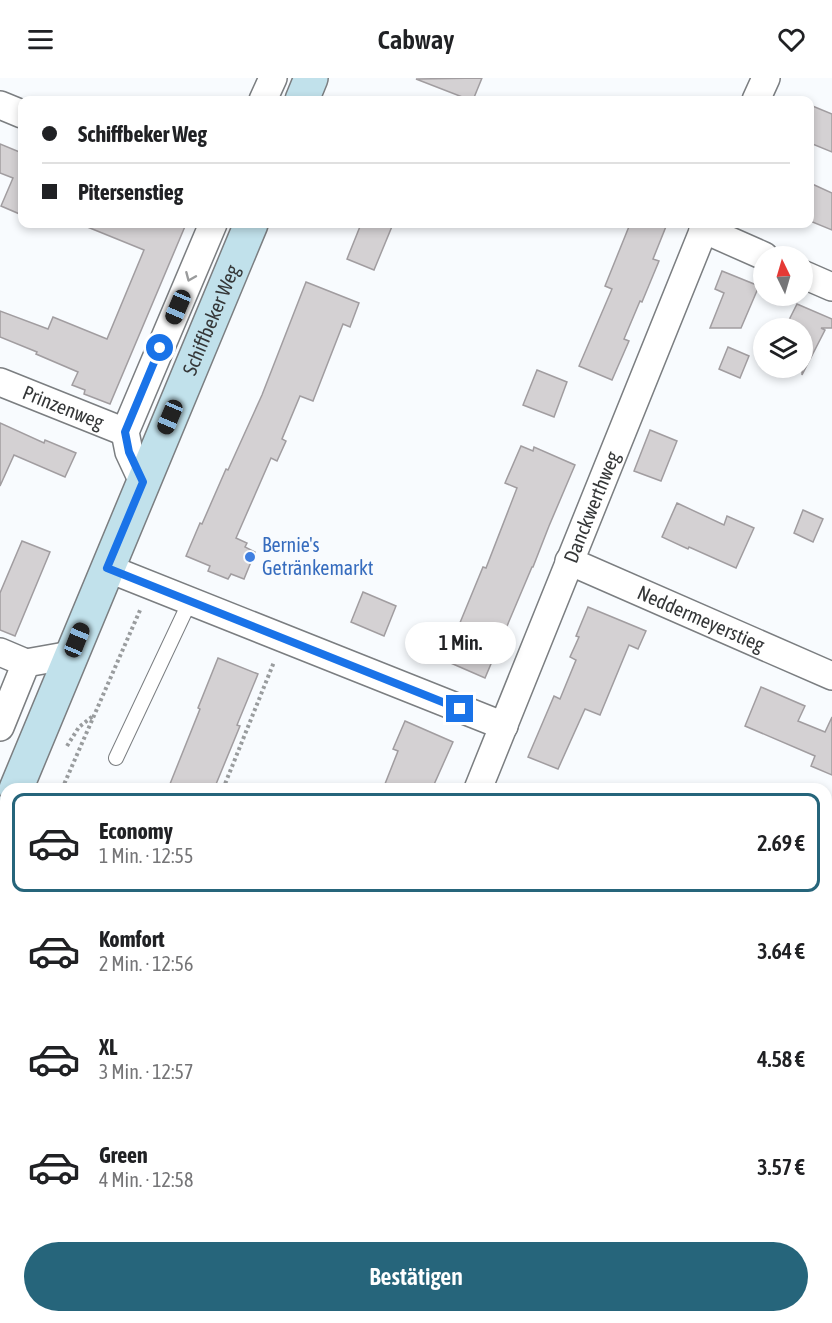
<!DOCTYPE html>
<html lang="de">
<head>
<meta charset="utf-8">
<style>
  :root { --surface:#fff; --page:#f2f2f2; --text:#202124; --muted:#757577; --line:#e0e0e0; --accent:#26657b }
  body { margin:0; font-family:"Asap Condensed",sans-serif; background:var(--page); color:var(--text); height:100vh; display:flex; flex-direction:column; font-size:22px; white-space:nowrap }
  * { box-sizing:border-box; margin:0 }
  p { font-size:20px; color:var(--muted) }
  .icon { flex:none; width:33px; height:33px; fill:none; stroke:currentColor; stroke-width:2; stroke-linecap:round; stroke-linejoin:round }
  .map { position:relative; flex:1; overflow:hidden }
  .sheet { position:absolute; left:0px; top:705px; width:832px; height:540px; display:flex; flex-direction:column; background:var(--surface); border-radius:18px 18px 0 0; box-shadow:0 3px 9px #0003 }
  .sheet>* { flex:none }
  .banner { position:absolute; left:18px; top:18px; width:796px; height:132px; border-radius:12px; box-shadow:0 3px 9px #0003; display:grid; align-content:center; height:132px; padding:0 24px; background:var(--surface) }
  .needle { width:39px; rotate:355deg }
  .fabs { position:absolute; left:753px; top:168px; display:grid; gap:12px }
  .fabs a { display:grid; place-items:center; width:60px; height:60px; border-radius:50%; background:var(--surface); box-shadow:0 3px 9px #0003; font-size:30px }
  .end { position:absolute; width:27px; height:27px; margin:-14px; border:8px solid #1a73e8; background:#fff; box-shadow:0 0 0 3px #fff }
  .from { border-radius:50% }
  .bubble { position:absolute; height:42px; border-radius:21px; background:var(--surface); box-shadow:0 3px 9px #0003; font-size:20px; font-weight:600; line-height:42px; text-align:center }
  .car { position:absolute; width:18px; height:36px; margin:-18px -9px; border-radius:8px; box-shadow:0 0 4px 2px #0007; background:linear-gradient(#222 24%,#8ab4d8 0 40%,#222 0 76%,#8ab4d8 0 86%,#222 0) }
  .banner b { display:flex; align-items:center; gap:21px; height:57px; font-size:22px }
  .banner b+b { border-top:2px solid var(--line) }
  .banner i { width:15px; height:15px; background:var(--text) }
  ul { padding:10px 0 0; list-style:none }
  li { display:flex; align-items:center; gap:18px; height:99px; margin:0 12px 9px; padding:0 12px; border:3px solid transparent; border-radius:12px }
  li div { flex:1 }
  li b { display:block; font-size:22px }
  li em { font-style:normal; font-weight:600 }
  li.active { border-color:var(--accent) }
  li>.icon { width:54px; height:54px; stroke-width:1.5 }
  .cta { display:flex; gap:12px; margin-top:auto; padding:12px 24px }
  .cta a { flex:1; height:69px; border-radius:36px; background:var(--accent); color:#fff; font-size:24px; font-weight:600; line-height:69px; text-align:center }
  header { display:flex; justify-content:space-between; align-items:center; height:78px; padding:0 24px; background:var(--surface); font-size:27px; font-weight:600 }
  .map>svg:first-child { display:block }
  .green { fill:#d8eeb3 }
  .building { fill:#d4d1d3; stroke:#a19da0; stroke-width:1.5 }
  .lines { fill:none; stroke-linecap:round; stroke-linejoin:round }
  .lane-casing { stroke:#7b7e81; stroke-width:16 }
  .street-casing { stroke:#7b7e81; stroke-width:30 }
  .secondary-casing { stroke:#7b7e81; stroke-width:36 }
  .path { stroke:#999c9e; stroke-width:4; stroke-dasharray:3 3; stroke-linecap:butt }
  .lane { stroke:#fff; stroke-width:14 }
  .street { stroke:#fff; stroke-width:27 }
  .secondary { stroke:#c1e1eb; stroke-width:33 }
  .oneway { stroke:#9a9b9c }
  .route { stroke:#1a73e8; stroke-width:8 }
  .shop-dot { fill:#3f7fe0; stroke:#f8fbfe; stroke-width:2 }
  .labels { text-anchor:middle; stroke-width:4.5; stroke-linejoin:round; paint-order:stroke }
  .street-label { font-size:20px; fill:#353738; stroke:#f8fbfe }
  .shop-label { font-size:20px; fill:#366cbe; stroke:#f8fbfe; text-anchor:start }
</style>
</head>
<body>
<header><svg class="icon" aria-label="menu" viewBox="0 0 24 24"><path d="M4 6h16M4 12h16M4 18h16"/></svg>Cabway<svg class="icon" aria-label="heart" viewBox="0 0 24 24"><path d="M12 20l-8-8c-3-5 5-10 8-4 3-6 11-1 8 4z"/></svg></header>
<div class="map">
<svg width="832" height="1245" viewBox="0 0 832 1245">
  <rect width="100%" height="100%" fill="#f8fbfe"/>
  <polygon class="green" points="6,855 6,1239 826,1239 827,1169 832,1171 832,1245 0,1245 0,870"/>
  <g class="building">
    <polygon points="482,0 473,22 470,22 416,1"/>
    <polygon points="810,27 832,36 832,74 810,65"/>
    <polygon points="0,66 22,75 22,137 1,128 13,100 0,95"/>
    <polygon points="810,105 832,115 832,152 810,143"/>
    <polygon points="80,146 186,146 110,326 84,316 85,312 72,307 78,294 36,276 37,274 0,259 0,233 48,251 53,239 107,261 144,172"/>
    <polygon points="361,146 393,146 374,192 347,181"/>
    <polygon points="630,146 667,146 653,181 659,183 642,224 640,223 624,261 629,263 612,302 579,288 612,211 605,208"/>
    <polygon points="722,193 759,208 741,250 710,250 724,215 715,211"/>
    <polygon points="306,204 359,225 350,249 343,246 313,323 300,318 282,361 286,363 277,383 271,380 236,460 247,465 245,469 255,474 244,501 231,496 228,501 208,493 210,488 186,478 200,445 202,446 226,391 228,392 262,317"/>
    <polygon points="797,226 832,241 832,250 821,250 825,252 802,297 802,250 785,250"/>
    <polygon points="728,269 749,278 740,300 719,291"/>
    <polygon points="537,292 567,304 554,339 523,327"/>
    <polygon points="0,345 44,365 45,362 76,375 65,399 14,377 0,408"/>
    <polygon points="650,352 677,363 661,403 634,393"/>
    <polygon points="521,368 533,373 534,369 575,387 549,448 533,489 532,489 485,600 437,579 450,549 457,552 483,489 486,490 517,410 505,405"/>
    <polygon points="677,425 724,447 727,438 754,450 736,490 689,469 688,471 662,459"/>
    <polygon points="803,432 823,441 813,464 794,455"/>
    <polygon points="22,463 50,474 15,558 0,552 0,515"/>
    <polygon points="363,514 396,528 384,558 351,544"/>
    <polygon points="588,529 646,553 638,571 629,567 600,637 585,631 558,691 528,679 554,618 560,621 576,582 570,579 579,559 576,558"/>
    <polygon points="218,580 258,596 237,647 240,648 214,711 168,711 200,631 198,630"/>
    <polygon points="761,609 805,628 798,643 825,654 832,639 832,697 811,688 815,678 745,648"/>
    <polygon points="405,643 453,664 432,711 383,711 398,673 393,671"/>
  </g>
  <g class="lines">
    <g class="lane-casing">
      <polyline id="lane" points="116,680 190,523"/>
    </g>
    <g class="street-casing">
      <g id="street">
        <polyline points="263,22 273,0"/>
        <polyline points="756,22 766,0"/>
        <polyline points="0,27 22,36"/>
        <polyline points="703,151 764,178"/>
        <polyline points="802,196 832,209"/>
        <path id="s1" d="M0 304 125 354"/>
        <polyline points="143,404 129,374 125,354 213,146"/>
        <path id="s2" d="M569 483 832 598"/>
        <polyline points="107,490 504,648"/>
        <polyline points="0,574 26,585"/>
        <polyline points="0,649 26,585 71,577"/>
        <path id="s3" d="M478 711 706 146"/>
        <polyline points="826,971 832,973"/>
      </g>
    </g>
    <g class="secondary-casing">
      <g id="secondary">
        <polyline points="302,22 311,0"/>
        <path id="s4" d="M16 711 251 146"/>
        <polyline points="0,748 6,734"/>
      </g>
    </g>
    <g class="path">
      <polyline points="67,668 79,649 93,638"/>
      <polyline points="62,711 141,530"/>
      <polyline points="223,711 274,584"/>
      <polyline points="0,828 6,813"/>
      <polyline points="0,860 6,846"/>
      <polyline points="0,1119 3,1112 6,1113"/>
      <polyline points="0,1164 6,1166"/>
      <polyline points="0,1221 6,1223"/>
      <polyline points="46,1239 62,1245"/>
      <polyline points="534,1239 535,1245"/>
      <polyline points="794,1239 803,1245"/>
      <polyline points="172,1245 174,1239"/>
      <polyline points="261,1245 262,1239"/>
      <polyline points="710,1245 712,1239"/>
    </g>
    <use href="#lane" class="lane"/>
    <use href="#street" class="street"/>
    <use href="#secondary" class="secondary"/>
  </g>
  <defs><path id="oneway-chevron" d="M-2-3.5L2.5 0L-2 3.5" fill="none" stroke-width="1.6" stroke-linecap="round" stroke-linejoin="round" transform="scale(1.5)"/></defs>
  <use class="oneway" href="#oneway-chevron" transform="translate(190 199) rotate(113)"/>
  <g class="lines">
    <polyline class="route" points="160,270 125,354 129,374 143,404 107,490 460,631"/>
  </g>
  <circle class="shop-dot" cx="250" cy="479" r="6"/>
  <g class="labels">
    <g class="street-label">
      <text dy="7" stroke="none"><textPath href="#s4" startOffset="508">Schiffbeker Weg</textPath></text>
      <text dy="7" stroke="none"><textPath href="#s1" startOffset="68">Prinzenweg</textPath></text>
      <text dy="7" stroke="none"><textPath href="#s3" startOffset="304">Danckwerthweg</textPath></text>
      <text dy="7" stroke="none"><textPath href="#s2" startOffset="144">Neddermeyerstieg</textPath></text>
    </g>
    <g class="shop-label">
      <text x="262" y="474">Bernie's<tspan x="262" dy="23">Getränkemarkt</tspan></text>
    </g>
  </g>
</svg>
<div class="fabs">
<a><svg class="needle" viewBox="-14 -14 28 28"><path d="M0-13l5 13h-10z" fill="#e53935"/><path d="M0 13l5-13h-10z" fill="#757577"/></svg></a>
<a><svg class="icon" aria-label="layers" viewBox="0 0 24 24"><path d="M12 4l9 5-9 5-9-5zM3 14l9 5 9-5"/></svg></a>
</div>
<i class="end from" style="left:160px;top:270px"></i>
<i class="end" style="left:460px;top:631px"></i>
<div class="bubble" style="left:405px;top:544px;width:111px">1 Min.</div>
<i class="car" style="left:178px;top:229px;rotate:203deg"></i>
<i class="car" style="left:170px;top:339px;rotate:203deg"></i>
<i class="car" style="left:77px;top:562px;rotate:22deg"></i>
<div class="banner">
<b><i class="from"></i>Schiffbeker Weg</b>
<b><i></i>Pitersenstieg</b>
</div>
<section class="sheet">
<ul>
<li class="active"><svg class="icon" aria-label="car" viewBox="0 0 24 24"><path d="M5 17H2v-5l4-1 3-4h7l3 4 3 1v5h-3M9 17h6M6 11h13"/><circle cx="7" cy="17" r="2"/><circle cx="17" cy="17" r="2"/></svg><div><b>Economy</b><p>1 Min. · 12:55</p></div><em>2.69 €</em></li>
<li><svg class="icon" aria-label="car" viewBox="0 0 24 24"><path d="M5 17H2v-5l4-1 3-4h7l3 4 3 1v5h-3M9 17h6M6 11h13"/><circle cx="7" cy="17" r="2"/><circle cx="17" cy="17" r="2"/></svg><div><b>Komfort</b><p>2 Min. · 12:56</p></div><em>3.64 €</em></li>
<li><svg class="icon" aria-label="car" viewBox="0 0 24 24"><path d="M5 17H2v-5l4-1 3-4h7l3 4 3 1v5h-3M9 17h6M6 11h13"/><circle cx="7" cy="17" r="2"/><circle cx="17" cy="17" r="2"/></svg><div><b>XL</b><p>3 Min. · 12:57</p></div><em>4.58 €</em></li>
<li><svg class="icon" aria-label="car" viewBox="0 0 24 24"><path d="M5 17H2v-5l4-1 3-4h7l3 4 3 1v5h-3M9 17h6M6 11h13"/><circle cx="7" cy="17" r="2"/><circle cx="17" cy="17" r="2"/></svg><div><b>Green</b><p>4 Min. · 12:58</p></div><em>3.57 €</em></li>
</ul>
<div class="cta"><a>Bestätigen</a></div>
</section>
</div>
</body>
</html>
